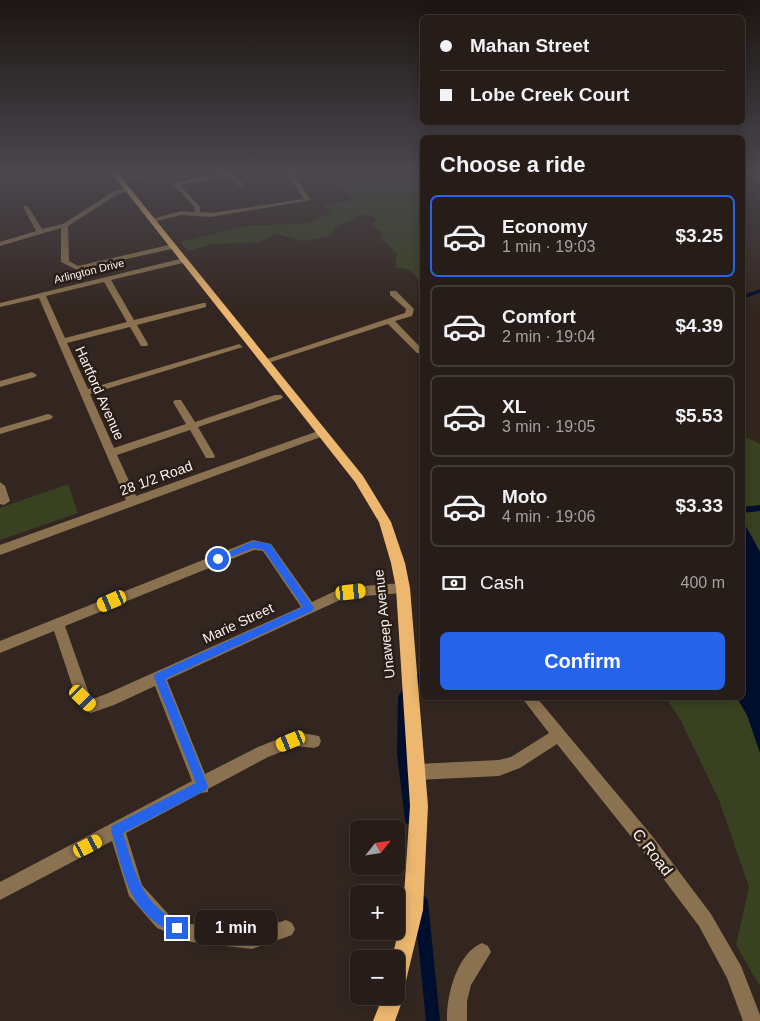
<!DOCTYPE html>
<html lang="en">
<head>
<meta charset="utf-8">
<style>
  :root { --surface:#261c18; --page:#2e2521; --text:#f1f3f6; --muted:#a4a1a2; --line:#423a37; --accent:#2563eb }
  body { margin:0; font-family:Arial,sans-serif; background:var(--page); color:var(--text); height:100vh; display:flex; flex-direction:column; font-size:19px; white-space:nowrap }
  * { box-sizing:border-box; margin:0 }
  p { font-size:16px; color:var(--muted) }
  .icon { flex:none; width:28px; height:28px; fill:none; stroke:currentColor; stroke-width:2; stroke-linecap:round; stroke-linejoin:round }
  .map { position:relative; flex:1; overflow:hidden }
  .panel { position:absolute; left:420px; top:135px; width:325px; height:565px; display:flex; flex-direction:column; background:var(--surface); border-radius:8px; box-shadow:0 2px 12px #0003,0 0 0 1px var(--line) }
  .panel>* { flex:none }
  .guide { position:absolute; left:420px; top:15px; width:325px; height:110px; border-radius:8px; box-shadow:0 2px 12px #0003,0 0 0 1px var(--line); display:grid; align-content:center; height:110px; padding:0 20px; background:var(--surface) }
  .needle { width:32px; rotate:60deg }
  .controls { position:absolute; left:350px; top:820px; display:grid; gap:10px }
  .controls a { display:grid; place-items:center; width:55px; height:55px; border-radius:8px; background:var(--surface); box-shadow:0 2px 12px #0003,0 0 0 1px var(--line); font-size:25px }
  .end { position:absolute; width:22px; height:22px; margin:-11px; border:6px solid #2563eb; background:#fff; box-shadow:0 0 0 2px #fff }
  .from { border-radius:50% }
  .bubble { position:absolute; height:35px; border-radius:8px; background:var(--surface); box-shadow:0 2px 12px #0003,0 0 0 1px var(--line); font-size:16px; font-weight:800; line-height:35px; text-align:center }
  .car { position:absolute; width:15px; height:30px; margin:-15px -8px; border-radius:6px; box-shadow:0 0 4px 1px #0007; background:linear-gradient(#f5c518 24%,#345 0 40%,#f5c518 0 76%,#345 0 86%,#f5c518 0) }
  .guide b { display:flex; align-items:center; gap:18px; height:48px; font-size:19px }
  .guide b+b { border-top:1px solid var(--line) }
  .guide i { width:12px; height:12px; background:var(--text) }
  ul { padding:0; list-style:none }
  li { display:flex; align-items:center; gap:15px; height:82px; margin:0 10px 8px; padding:0 10px; border:2px solid var(--line); border-radius:8px }
  li div { flex:1 }
  li b { display:block; font-size:19px }
  li em { font-style:normal; font-weight:800 }
  li.selected { border-color:var(--accent) }
  li>.icon { width:45px; height:45px; stroke-width:1.5 }
  h2 { padding:0 20px; font-size:22px; line-height:60px }
  .pay { display:flex; align-items:center; gap:12px; height:55px; padding:0 20px; font-size:19px }
  .pay p { margin-inline-start:auto }
  .primary-button { display:flex; gap:10px; margin-top:auto; padding:10px 20px }
  .primary-button a { flex:1; height:58px; border-radius:8px; background:var(--accent); color:#fff; font-size:20px; font-weight:800; line-height:58px; text-align:center }
  .map>svg:first-child { display:block }
  .green { fill:#384221 }
  .water { fill:#000e2d }
  .lines { fill:none; stroke-linecap:round; stroke-linejoin:round }
  .canal { fill:#000e2d; fill-rule:evenodd }
  .minor { fill:#8a714f; fill-rule:evenodd }
  .major { fill:#edb76f; fill-rule:evenodd }
  .route { fill:#2563eb }
  .labels { text-anchor:middle; stroke-width:5; stroke-linejoin:round; paint-order:stroke }
  .far-street-label { font-size:11px; fill:#faf1ec; stroke:#291d17 }
  .street-label { font-size:14px; fill:#faf1ec; stroke:#291d17 }
  .near-street-label { font-size:16px; fill:#faf1ec; stroke:#291d17 }
</style>
</head>
<body>
<div class="map">
<svg width="760" height="1021" viewBox="0 0 760 1021">
  <rect width="100%" height="100%" fill="#332620"/>
  <g class="green">
    <polygon points="329,171 393,171 422,183 422,283 410,270 395,267 397,254 381,238 383,232 371,226 378,219 365,213 337,227 330,236 304,241 277,234 259,242 212,244 188,251 180,242 245,226 307,223 331,213 323,204 352,201"/>
    <polygon points="742,435 760,444 760,552 743,521"/>
    <polygon points="68,484 78,513 0,540 0,508"/>
    <polygon points="666,698 737,698 747,715 760,753 760,986 736,945 749,887 719,800 680,719"/>
  </g>
  <polygon class="water" points="743,521 760,552 760,753 747,715 737,698 742,698"/>
  <g class="lines">
    <g class="canal">
      <polygon points="760,289 760,293 742,299 742,295"/>
      <polygon points="760,505 760,511 742,513 742,507"/>
      <polygon points="422,672 422,682 417,684 410,698 409,754 417,820 415,824 411,826 407,824 405,820 397,754 398,697 409,678"/>
      <polygon points="421,895 426,897 428,902 440,1021 426,1021 414,902 416,897"/>
    </g>
    <g class="minor">
      <polygon points="153,171 161,171 121,183 118,181"/>
      <polygon points="229,171 245,171 244,172 234,174 243,184 243,186 239,186 228,176 180,185 200,207 200,212 211,213 304,199 285,171 291,171 311,200 211,217 181,215 152,222 149,220 181,211 194,212 195,208 174,185 174,183"/>
      <polygon points="742,171 760,175 760,179 742,172"/>
      <polygon points="128,188 130,189 130,191 118,194 68,226 69,261 78,266 173,244 177,246 176,248 77,270 61,262 61,228 0,246 0,242 36,231 23,207 24,206 28,206 42,229 63,224 114,191"/>
      <path d="M184 258 188 260 187 262 111 280 134 320 203 303H206V307L137 325 148 344 147 346H141L130 327 67 343 88 389 236 345 239 344 243 347 90 394 114 448 186 424 173 402 175 400H181L195 422 275 395H281L283 397 281 399 198 427 215 456 214 458H206L190 430 117 455 136 496 318 431 322 430 327 433 326 435 0 555V545L126 500 39 298 0 307V303ZM104 282 127 322 65 338 46 296Z"/>
      <polygon points="390,291 396,291 414,309 412,316 395,321 422,349 422,353 417,353 388,324 268,363 262,363 261,361 405,313 406,309 390,295"/>
      <polygon points="32,372 37,375 35,377 0,387 0,381"/>
      <polygon points="48,414 51,415 53,417 51,419 0,434 0,428"/>
      <polygon points="0,482 5,486 10,501 4,505 0,504"/>
      <path d="M253 540 271 544 312 602 333 592 351 587 403 583 407 584 409 588 407 592 403 593 351 597 340 600 167 680 205 774 258 747 296 732 319 736 321 741 319 746 314 748 296 746 268 757 208 789V792L201 793 126 833 142 885 169 915 191 924 252 931 286 920 292 923 295 929 292 935 252 949 191 942 157 928 129 896 112 841 0 900V882L192 781 155 686 114 705 91 713 86 711 78 703 54 631 0 653V641ZM254 550 263 551 301 607 106 694 93 699 89 694 65 626Z"/>
      <polygon points="522,698 537,698 653,837 711,914 741,966 760,1015 760,1021 743,1021 727,978 699,926 641,849 557,744 520,768 499,776 418,780 413,777 410,772 413,767 418,764 499,760 511,757 549,733"/>
      <path d="M482 943 488 946 491 952 471 985 467 1001V1021H447C446 996 457 953 482 943Z"/>
    </g>
    <polygon class="major" points="110,171 116,171 363,476 391,522 405,563 410,588 428,806 423,910 403,993 404,996 395,1021 373,1021 383,996 396,996 396,959 392,959 403,910 410,806 396,588 391,563 379,522 355,482"/>
  </g>
  <linearGradient id="sky" x2="0" y2="1"><stop stop-color="#1c1512"/><stop offset="0.55" stop-color="#4a474e"/><stop offset="1" stop-color="#4a474e" stop-opacity="0"/></linearGradient>
  <rect width="760" height="313" fill="url(#sky)"/>
  <path class="route" d="M253 541 270 544 314 608 312 611 165 679 208 786 206 790 123 833C135 872 141 906 182 923L184 928 182 932 177 934C128 914 125 876 111 830L112 826 196 783 154 677 155 674 303 607 264 550 253 548 218 562 214 559Z"/>
  <g class="labels">
    <g class="far-street-label">
      <text transform="translate(89 271) rotate(-14)" y="4">Arlington Drive</text>
    </g>
    <g class="street-label">
      <text transform="translate(100 393) rotate(66)" y="5">Hartford Avenue</text>
      <text transform="translate(156 478) rotate(-20)" y="5">28 1/2 Road</text>
      <text transform="translate(238 623) rotate(-25)" y="5">Marie Street</text>
      <text transform="translate(384 624) rotate(-96)" y="5">Unaweep Avenue</text>
    </g>
    <g class="near-street-label">
      <text transform="translate(653 852) rotate(52)" y="6">C Road</text>
    </g>
  </g>
</svg>
<div class="controls">
<a><svg class="needle" viewBox="-14 -14 28 28"><path d="M0-13l5 13h-10z" fill="#e53935"/><path d="M0 13l5-13h-10z" fill="#a4a1a2"/></svg></a>
<a>+</a>
<a>−</a>
</div>
<i class="end from" style="left:218px;top:559px"></i>
<i class="end" style="left:177px;top:928px"></i>
<div class="bubble" style="left:195px;top:910px;width:82px">1 min</div>
<i class="car" style="left:351px;top:592px;rotate:84deg"></i>
<i class="car" style="left:112px;top:601px;rotate:247deg"></i>
<i class="car" style="left:83px;top:698px;rotate:134deg"></i>
<i class="car" style="left:291px;top:741px;rotate:248deg"></i>
<i class="car" style="left:88px;top:846px;rotate:63deg"></i>
<div class="guide">
<b><i class="from"></i>Mahan Street</b>
<b><i></i>Lobe Creek Court</b>
</div>
<section class="panel">
<h2>Choose a ride</h2>
<ul>
<li class="selected"><svg class="icon" aria-label="car" viewBox="0 0 24 24"><path d="M5 17H2v-5l4-1 3-4h7l3 4 3 1v5h-3M9 17h6M6 11h13"/><circle cx="7" cy="17" r="2"/><circle cx="17" cy="17" r="2"/></svg><div><b>Economy</b><p>1 min · 19:03</p></div><em>$3.25</em></li>
<li><svg class="icon" aria-label="car" viewBox="0 0 24 24"><path d="M5 17H2v-5l4-1 3-4h7l3 4 3 1v5h-3M9 17h6M6 11h13"/><circle cx="7" cy="17" r="2"/><circle cx="17" cy="17" r="2"/></svg><div><b>Comfort</b><p>2 min · 19:04</p></div><em>$4.39</em></li>
<li><svg class="icon" aria-label="car" viewBox="0 0 24 24"><path d="M5 17H2v-5l4-1 3-4h7l3 4 3 1v5h-3M9 17h6M6 11h13"/><circle cx="7" cy="17" r="2"/><circle cx="17" cy="17" r="2"/></svg><div><b>XL</b><p>3 min · 19:05</p></div><em>$5.53</em></li>
<li><svg class="icon" aria-label="car" viewBox="0 0 24 24"><path d="M5 17H2v-5l4-1 3-4h7l3 4 3 1v5h-3M9 17h6M6 11h13"/><circle cx="7" cy="17" r="2"/><circle cx="17" cy="17" r="2"/></svg><div><b>Moto</b><p>4 min · 19:06</p></div><em>$3.33</em></li>
</ul>
<div class="pay"><svg class="icon" aria-label="cash" viewBox="0 0 24 24"><path d="M3 7h18v10H3z"/><circle cx="12" cy="12" r="2"/></svg>Cash<p>400 m</p></div>
<div class="primary-button"><a>Confirm</a></div>
</section>
</div>
</body>
</html>
